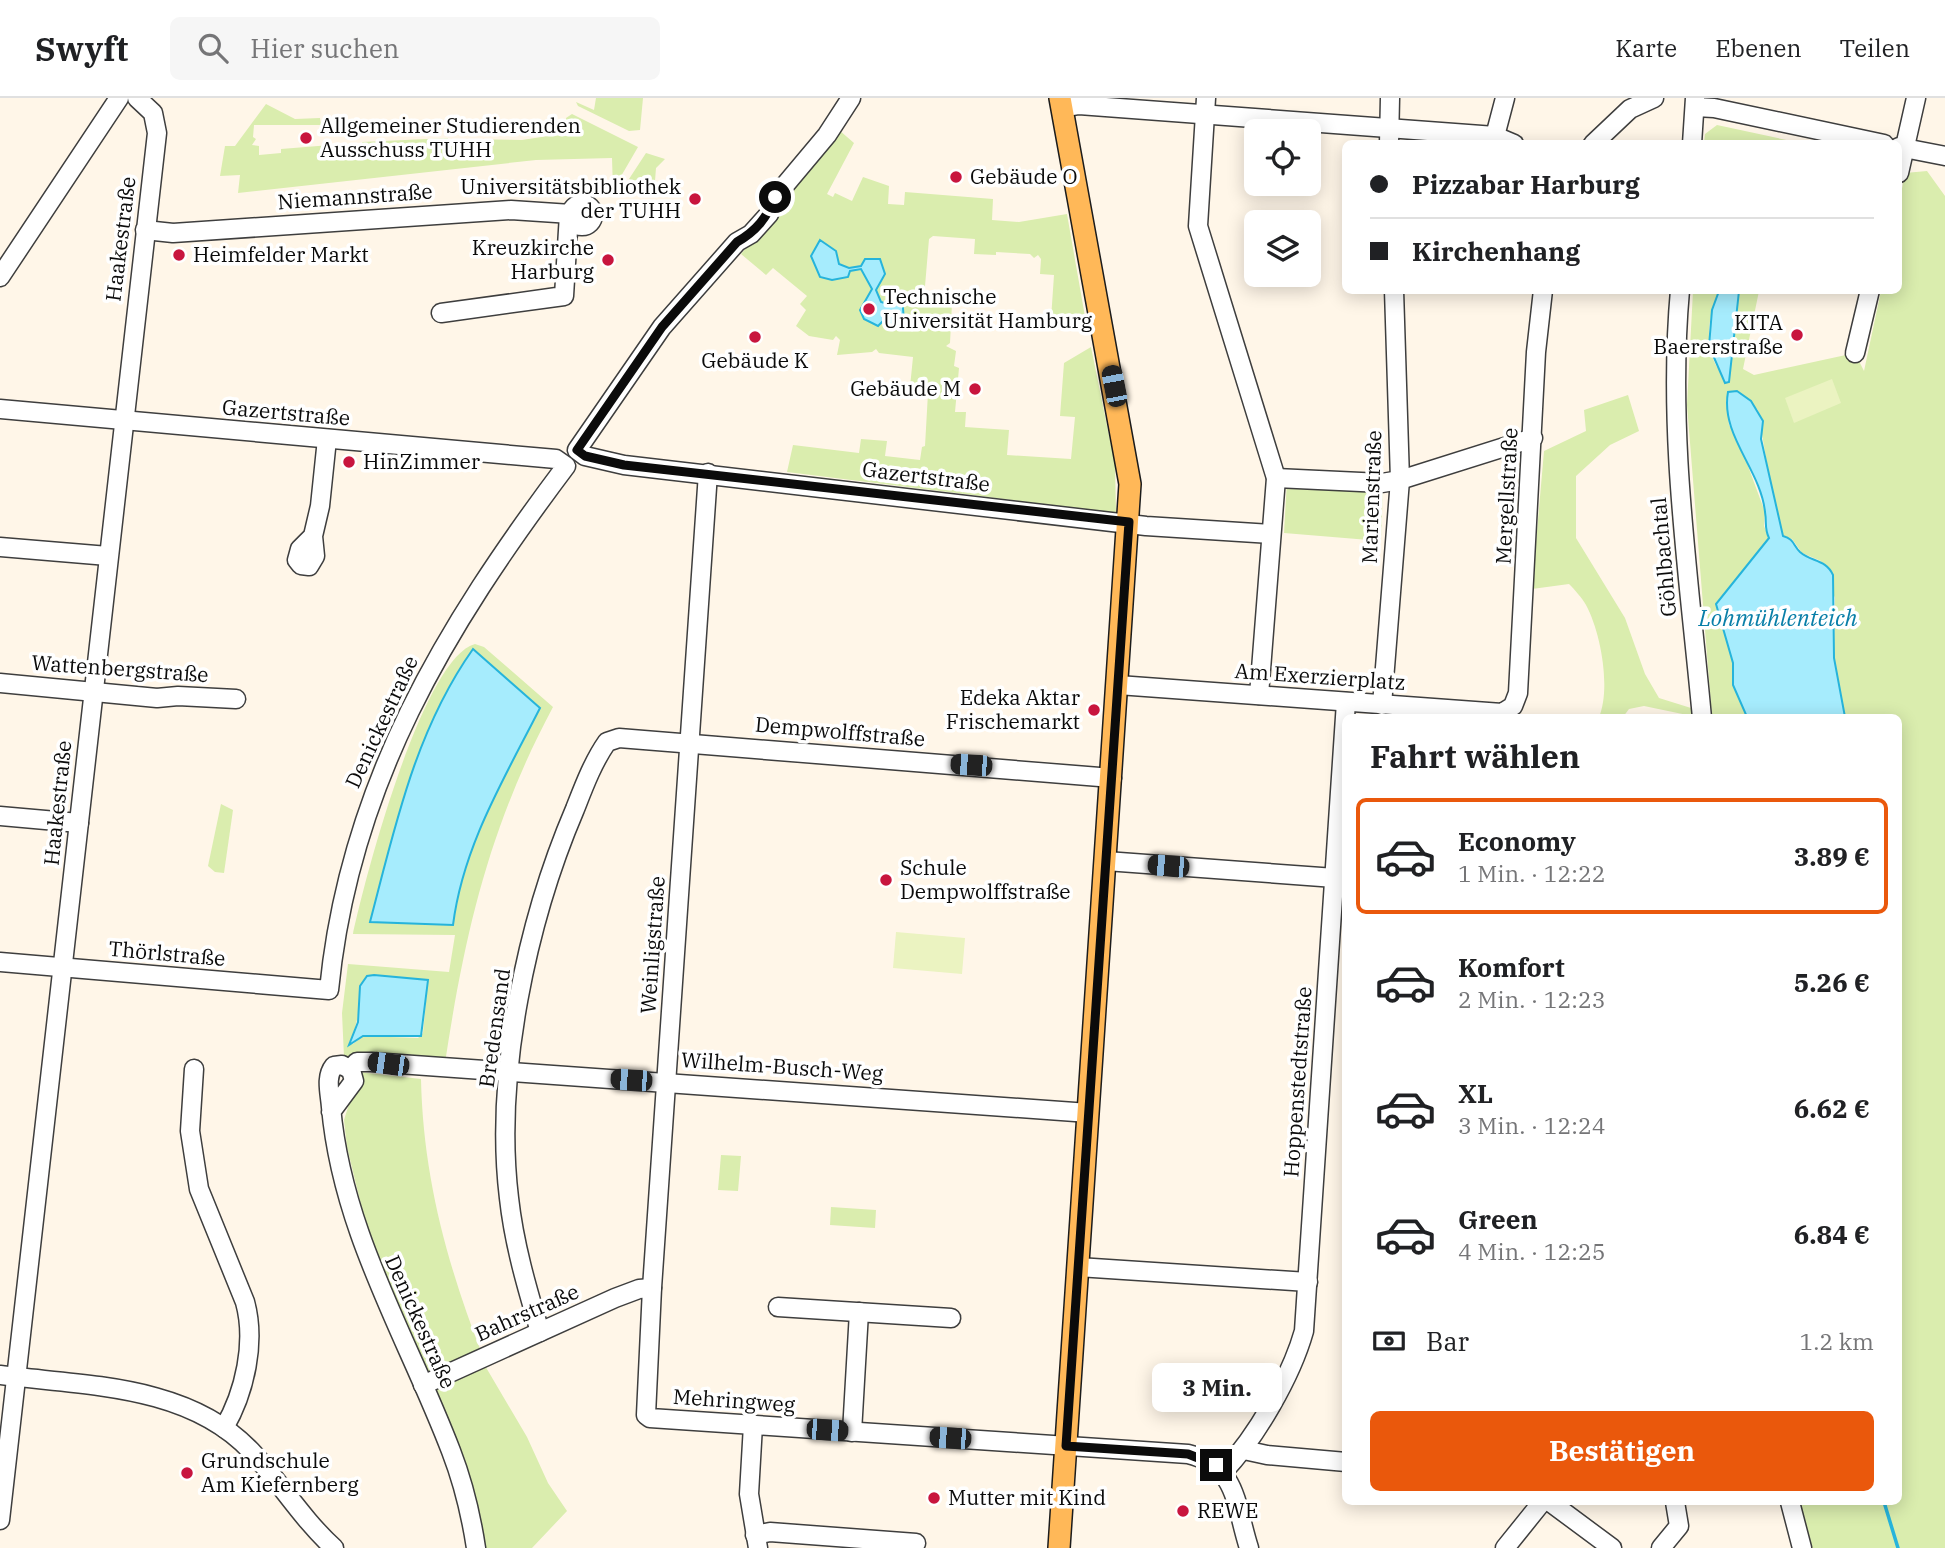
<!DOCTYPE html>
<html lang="de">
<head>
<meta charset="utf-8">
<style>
  :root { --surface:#fff; --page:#f6f6f6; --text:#202124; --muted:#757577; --line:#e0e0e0; --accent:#ea580c }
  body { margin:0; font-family:"IBM Plex Serif",serif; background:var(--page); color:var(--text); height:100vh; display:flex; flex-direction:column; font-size:26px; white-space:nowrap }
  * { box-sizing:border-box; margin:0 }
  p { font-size:23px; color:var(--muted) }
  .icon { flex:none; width:38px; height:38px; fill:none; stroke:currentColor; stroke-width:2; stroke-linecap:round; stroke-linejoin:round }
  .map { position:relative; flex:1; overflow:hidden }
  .details { position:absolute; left:1342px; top:616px; width:560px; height:791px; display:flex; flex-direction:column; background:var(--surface); border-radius:10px; box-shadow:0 4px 18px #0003 }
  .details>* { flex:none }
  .top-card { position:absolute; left:1342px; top:42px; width:560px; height:154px; border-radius:10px; box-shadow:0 4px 18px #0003; display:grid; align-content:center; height:154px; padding:0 28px; background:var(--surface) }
  .controls { position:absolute; left:1244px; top:21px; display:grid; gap:14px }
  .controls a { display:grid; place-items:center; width:77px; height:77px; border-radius:10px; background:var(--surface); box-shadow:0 4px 18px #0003; font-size:35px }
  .end { position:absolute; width:32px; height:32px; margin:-16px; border:9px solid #0b0b0b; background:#fff; box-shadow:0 0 0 4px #fff }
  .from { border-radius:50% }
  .bubble { position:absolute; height:49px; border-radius:10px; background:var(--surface); box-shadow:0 4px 18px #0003; font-size:23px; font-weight:700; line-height:49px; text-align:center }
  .car { position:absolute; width:21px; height:42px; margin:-21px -10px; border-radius:9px; box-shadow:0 0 5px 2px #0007; background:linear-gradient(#222 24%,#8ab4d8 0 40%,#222 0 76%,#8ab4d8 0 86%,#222 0) }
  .top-card b { display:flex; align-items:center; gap:24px; height:66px; font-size:26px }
  .top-card b+b { border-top:2px solid var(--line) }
  .top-card i { width:18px; height:18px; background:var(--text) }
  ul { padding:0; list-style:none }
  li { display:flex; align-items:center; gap:21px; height:116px; margin:0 14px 10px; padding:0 14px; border:4px solid transparent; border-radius:10px }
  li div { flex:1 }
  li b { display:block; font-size:26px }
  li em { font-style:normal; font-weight:700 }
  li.on { border-color:var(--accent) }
  li>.icon { width:63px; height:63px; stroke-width:1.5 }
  h2 { padding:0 28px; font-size:32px; line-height:84px }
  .pay { display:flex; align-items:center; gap:18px; height:77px; padding:0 28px; font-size:26px }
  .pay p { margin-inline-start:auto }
  .cta { display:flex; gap:14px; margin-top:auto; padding:14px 28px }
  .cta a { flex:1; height:80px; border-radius:10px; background:var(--accent); color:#fff; font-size:28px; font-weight:700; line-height:80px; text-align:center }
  header { display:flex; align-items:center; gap:42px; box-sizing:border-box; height:98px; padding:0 35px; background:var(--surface); border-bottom:2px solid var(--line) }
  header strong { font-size:33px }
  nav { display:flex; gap:38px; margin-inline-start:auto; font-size:24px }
  .search { width:490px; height:63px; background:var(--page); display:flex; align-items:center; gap:18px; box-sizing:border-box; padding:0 24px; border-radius:10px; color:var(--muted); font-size:26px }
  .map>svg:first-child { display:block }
  .green { fill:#daedae; fill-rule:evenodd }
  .pitch { fill:#ebf3c1 }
  .water { fill:#a6ecfd; stroke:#26b4db; stroke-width:2 }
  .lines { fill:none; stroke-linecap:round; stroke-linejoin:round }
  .stream { stroke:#26b4db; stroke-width:3.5 }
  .minor-casing { stroke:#3e3e3e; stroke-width:21 }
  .major-casing { stroke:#1c1c1c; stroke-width:24 }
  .minor { stroke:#fff; stroke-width:18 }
  .major { stroke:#ffb858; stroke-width:21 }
  .route { stroke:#0b0b0b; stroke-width:9 }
  .poi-dot { fill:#c8153e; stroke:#fff; stroke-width:2.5 }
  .labels { text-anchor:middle; stroke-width:7; stroke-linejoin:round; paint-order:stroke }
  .poi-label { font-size:21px; fill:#0b0b0b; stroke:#fff; text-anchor:start }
  .street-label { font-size:21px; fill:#0b0b0b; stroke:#fff }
  .water-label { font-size:23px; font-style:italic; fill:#097fa8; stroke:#fff }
</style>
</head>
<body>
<header>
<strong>Swyft</strong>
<div class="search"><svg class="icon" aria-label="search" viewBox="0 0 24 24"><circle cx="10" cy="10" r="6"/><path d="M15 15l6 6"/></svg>Hier suchen</div>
<nav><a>Karte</a><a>Ebenen</a><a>Teilen</a></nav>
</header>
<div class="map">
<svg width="1945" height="1450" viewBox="0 0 1945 1450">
  <rect width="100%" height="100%" fill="#fff6e8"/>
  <g class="green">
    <polygon points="596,0 643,0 640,32 629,33 578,8 576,4 594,12"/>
    <polygon points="266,6 295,21 320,20 321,27 254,27 253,39 256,41 252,47 259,48 259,57 281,55 281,51 355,45 357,48 362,47 362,44 448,40 448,44 454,44 454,41 522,42 548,38 550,35 556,37 558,33 553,30 567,28 566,20 572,16 638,49 613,92 612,60 536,62 238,95 240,77 220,78 225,48 235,48"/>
    <polygon points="1717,27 1791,43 1790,45 1704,45 1705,36"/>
    <polygon points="839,32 854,45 827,96 833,99 835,95 852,103 863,79 889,88 888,106 904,107 905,94 993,101 992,122 1019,124 1067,116 1087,230 1051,221 1054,177 1040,176 1041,161 1038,157 1034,160 1030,156 996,154 996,157 974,156 975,141 933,138 929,141 924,200 927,203 952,205 950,245 946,248 956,253 954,268 959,270 955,314 966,314 965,329 1009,332 1007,357 1071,361 1075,319 1060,318 1064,265 1091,249 1115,367 1116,415 787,374 793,347 859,355 861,341 887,343 885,358 920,362 922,349 925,348 928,295 910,289 913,259 879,255 876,251 872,254 837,257 840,242 836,238 833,242 809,238 796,228 806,212 800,206 807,198 773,170 766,177 741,156"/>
    <polygon points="646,55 665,61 656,70 654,96 629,81"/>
    <path d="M1927 73 1945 98V1450H1810L1798 1404H1899V620L1845 619 1834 560 1835 500 1821 463 1802 455 1792 441 1784 439 1773 402 1758 312 1738 295 1726 302 1729 327 1738 341 1765 414 1764 428 1769 440 1716 507 1733 565V587L1747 619H1712L1687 307 1693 193H1719C1706 223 1702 260 1729 284L1739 193H1759L1743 271 1754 277 1855 255 1864 273 1881 193 1899 192V106L1905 75Z"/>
    <path d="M1628 297 1639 333 1610 347 1576 378V440L1625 520 1645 576 1659 600 1691 610 1692 618 1644 608 1629 611 1623 619H1599C1611 590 1601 535 1586 507 1582 500 1575 492 1569 486L1532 491 1544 353 1586 333 1584 312Z"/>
    <polygon points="1287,383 1383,389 1381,443 1284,435"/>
    <path d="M475 546 484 549 553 609C490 727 465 833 445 965L344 959 342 915 348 866 449 874 455 837 353 836C364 784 422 560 475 546ZM374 877 428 882 423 935 418 940 363 938 353 946 349 945C361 922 357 902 367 878Z"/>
    <polygon points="221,706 233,712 224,775 215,774 208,768"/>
    <path d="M359 974 421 981C423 1078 447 1166 482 1256L429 1277 392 1196 363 1115 347 1049 344 1022Z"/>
    <polygon points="721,1057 741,1058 738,1093 718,1092"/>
    <polygon points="831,1109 876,1112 875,1130 830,1127"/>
    <polygon points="484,1266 527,1339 548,1385 567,1413 532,1450 485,1450 466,1370 433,1293"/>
  </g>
  <g class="pitch">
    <polygon points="1832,281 1841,305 1794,325 1785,300"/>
    <polygon points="896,834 965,840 962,876 893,870"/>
  </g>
  <g class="water">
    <polygon points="820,142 836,153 839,166 849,170 861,168 865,161 880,161 885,176 876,192 881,204 888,206 896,196 902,195 904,225 897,228 883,223 878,228 864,221 860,212 872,191 861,171 850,173 848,179 832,182 820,179 811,158"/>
    <polygon points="1719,193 1739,193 1729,284 1725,285 1709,248 1712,212"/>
    <path d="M1737 293 1751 303 1763 323 1761 341 1783 438C1794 441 1793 447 1800 454 1811 464 1826 461 1833 477L1834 560 1845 619H1747L1733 587V565L1716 506 1769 440C1764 430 1767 425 1765 414 1761 372 1720 337 1728 294Z"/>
    <path d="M473 551 540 610C504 681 463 748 453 827L370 824C395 729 415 633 473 551Z"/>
    <polygon points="374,877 428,882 421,938 363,938 349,947 358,924 360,888 367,878"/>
  </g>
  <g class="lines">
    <polyline class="stream" points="1884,1404 1898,1450"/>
    <g class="minor-casing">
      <g id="minor">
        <polyline points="851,0 827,37 775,99 769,116 751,136 737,144 662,229 577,352 585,358 624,367 1146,428 1271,436"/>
        <polyline points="1206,0 1198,128 1276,380 1259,597"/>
        <polyline points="1695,9 1714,10 1884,46"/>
        <polyline points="1062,10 1079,7 1495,38 1514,46"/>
        <polyline points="1495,38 1505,0"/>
        <polyline points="1389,46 1390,0"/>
        <polyline points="1593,46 1630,11 1654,0"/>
        <polyline points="1692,46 1695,0"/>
        <polyline points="1899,49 1945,58"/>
        <polyline points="1899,75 1916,0"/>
        <circle cx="582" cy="117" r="11"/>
        <polyline points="145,132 173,135 511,112 571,116"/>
        <polyline points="0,179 119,0"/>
        <path d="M1680 192C1667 335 1689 478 1702 620"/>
        <polyline points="441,215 564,198 569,116"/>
        <polyline points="1855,255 1870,192"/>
        <path d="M0 311 556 361 566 368C445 529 349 687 329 892L0 864"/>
        <path d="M708 375 652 1190 646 1317 650 1320 1188 1356C1238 1368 1235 1407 1249 1450"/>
        <polyline points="1276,380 1382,385 1400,382 1533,340"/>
        <polyline points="313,438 300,451 297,462 301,467 309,468 315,458 313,438 320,408 327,341"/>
        <polyline points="0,449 108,458"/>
        <polyline points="0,585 157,600 178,598 236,601"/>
        <polyline points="1118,587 1502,615 1513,608 1518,595 1536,254 1543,192"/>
        <polyline points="1382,607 1400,382 1394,192"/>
        <polyline points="0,718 79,725"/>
        <polyline points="1106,763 1335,780"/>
        <path d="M194 971 190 1033 199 1091 245 1204C256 1244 245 1294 224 1330"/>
        <polyline points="350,971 357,964 371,964 1089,1015"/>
        <path d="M331 1014 354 983 351 972 342 967 334 968C325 979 330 995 331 1009 342 1134 407 1238 451 1353 463 1384 471 1417 476 1450"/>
        <polyline points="1078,1169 1308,1184"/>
        <polyline points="778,1209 951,1220"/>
        <path d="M540 1234C527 1190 514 1146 509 1100 494 977 527 823 575 711 584 688 593 664 607 644L619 640 1112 680"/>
        <path d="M0 1277C85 1288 188 1286 251 1353 280 1384 302 1421 334 1450"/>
        <polyline points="423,1287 615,1200 639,1191 652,1190"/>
        <polyline points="753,1327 749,1396 758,1450"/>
        <polyline points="852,1334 859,1214"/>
        <polyline points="1244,1352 1267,1357 1346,1364"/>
        <path d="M1224 1373C1256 1339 1291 1279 1304 1233L1346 604"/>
        <polyline points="1550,1404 1612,1450"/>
        <polyline points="1790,1404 1802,1450"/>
        <polyline points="0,1422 157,35 153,15 137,0"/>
        <polyline points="755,1437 770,1434 916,1445"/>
        <polyline points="1505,1450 1542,1404"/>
        <polyline points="1661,1450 1679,1428 1675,1404"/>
      </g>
    </g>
    <g class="major-casing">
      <polyline id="major" points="1059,1450 1130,386 1060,0"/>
    </g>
    <use href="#minor" class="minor"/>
    <use href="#major" class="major"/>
  </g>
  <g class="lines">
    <path class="route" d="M775 99C767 120 756 133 737 144L662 229 577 352 585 358 624 367 1129 424 1066 1348 1188 1356 1216 1367"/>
  </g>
  <g class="poi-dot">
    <circle cx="306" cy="40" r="7"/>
    <circle cx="956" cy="79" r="7"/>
    <circle cx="695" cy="101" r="7"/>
    <circle cx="179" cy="157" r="7"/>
    <circle cx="608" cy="162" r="7"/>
    <circle cx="869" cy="211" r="7"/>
    <circle cx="1797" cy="237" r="7"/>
    <circle cx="755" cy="239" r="7"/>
    <circle cx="975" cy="291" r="7"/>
    <circle cx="349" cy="364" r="7"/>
    <circle cx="1094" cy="612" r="7"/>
    <circle cx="886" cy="782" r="7"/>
    <circle cx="187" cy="1375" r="7"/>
    <circle cx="934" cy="1400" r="7"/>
    <circle cx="1183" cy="1413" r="7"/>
  </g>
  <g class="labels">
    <g class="poi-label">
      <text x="320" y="35">Allgemeiner Studierenden<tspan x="320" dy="24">Ausschuss TUHH</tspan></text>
      <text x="970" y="86">Gebäude O</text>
      <text x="681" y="96" text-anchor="end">Universitätsbibliothek<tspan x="681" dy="24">der TUHH</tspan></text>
      <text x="594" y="157" text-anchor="end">Kreuzkirche<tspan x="594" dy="24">Harburg</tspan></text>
      <text x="193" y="164">Heimfelder Markt</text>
      <text x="883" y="206">Technische<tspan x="883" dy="24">Universität Hamburg</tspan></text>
      <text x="1783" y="232" text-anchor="end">KITA<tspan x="1783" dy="24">Baererstraße</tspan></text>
      <text x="755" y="270" text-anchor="middle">Gebäude K</text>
      <text x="961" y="298" text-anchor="end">Gebäude M</text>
      <text x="363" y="371">HinZimmer</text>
      <text x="1080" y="607" text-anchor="end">Edeka Aktar<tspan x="1080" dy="24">Frischemarkt</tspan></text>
      <text x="900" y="777">Schule<tspan x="900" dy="24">Dempwolffstraße</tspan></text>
      <text x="201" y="1370">Grundschule<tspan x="201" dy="24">Am Kiefernberg</tspan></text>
      <text x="948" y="1407">Mutter mit Kind</text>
      <text x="1197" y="1420">REWE</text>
    </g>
    <g class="street-label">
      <text transform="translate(355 99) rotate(-4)" y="7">Niemannstraße</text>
      <text transform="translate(121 141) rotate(-83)" y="7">Haakestraße</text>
      <text transform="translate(286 315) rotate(5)" y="7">Gazertstraße</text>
      <text transform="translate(926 379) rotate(7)" y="7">Gazertstraße</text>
      <text transform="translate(1507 398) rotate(-87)" y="7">Mergellstraße</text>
      <text transform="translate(1372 399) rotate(-88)" y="7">Marienstraße</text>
      <text transform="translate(1664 459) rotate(-95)" y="7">Göhlbachtal</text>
      <text transform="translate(120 571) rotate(4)" y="7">Wattenbergstraße</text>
      <text transform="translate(1320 579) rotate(4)" y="7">Am Exerzierplatz</text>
      <text transform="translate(382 624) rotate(-65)" y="7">Denickestraße</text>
      <text transform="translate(840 634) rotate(5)" y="7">Dempwolffstraße</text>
      <text transform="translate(58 705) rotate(-84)" y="7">Haakestraße</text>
      <text transform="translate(653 847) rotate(-86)" y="7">Weinligstraße</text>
      <text transform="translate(167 856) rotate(5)" y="7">Thörlstraße</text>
      <text transform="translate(495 930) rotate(-82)" y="7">Bredensand</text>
      <text transform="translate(782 969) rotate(4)" y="7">Wilhelm-Busch-Weg</text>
      <text transform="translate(1298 984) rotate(-86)" y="7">Hoppenstedtstraße</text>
      <text transform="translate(527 1215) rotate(-24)" y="7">Bahrstraße</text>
      <text transform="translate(420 1224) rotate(66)" y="7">Denickestraße</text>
      <text transform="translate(734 1303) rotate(4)" y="7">Mehringweg</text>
    </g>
    <g class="water-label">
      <text x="1778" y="528">Lohmühlenteich</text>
    </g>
  </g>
</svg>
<div class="controls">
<a><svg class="icon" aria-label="locate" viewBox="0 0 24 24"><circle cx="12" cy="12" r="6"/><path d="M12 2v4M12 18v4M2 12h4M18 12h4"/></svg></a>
<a><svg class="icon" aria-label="layers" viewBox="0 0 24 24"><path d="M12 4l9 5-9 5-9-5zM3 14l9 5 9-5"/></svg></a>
</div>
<i class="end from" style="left:775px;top:99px"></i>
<i class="end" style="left:1216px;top:1367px"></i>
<div class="bubble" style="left:1152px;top:1265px;width:130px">3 Min.</div>
<i class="car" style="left:1114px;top:288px;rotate:349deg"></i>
<i class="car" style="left:971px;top:667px;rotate:274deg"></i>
<i class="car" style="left:1168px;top:768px;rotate:275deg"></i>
<i class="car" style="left:388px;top:966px;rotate:278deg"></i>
<i class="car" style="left:631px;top:982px;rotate:274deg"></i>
<i class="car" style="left:827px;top:1332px;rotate:94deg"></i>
<i class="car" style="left:950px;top:1340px;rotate:274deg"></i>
<div class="top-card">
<b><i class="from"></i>Pizzabar Harburg</b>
<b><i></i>Kirchenhang</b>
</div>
<section class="details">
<h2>Fahrt wählen</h2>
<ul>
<li class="on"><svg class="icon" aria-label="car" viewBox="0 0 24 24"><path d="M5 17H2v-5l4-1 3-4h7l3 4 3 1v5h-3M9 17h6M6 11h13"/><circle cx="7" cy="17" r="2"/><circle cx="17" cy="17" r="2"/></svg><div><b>Economy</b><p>1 Min. · 12:22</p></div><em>3.89 €</em></li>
<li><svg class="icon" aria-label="car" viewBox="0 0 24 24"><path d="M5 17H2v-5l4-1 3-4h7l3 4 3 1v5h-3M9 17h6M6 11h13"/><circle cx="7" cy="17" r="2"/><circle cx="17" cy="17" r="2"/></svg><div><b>Komfort</b><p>2 Min. · 12:23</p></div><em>5.26 €</em></li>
<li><svg class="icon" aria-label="car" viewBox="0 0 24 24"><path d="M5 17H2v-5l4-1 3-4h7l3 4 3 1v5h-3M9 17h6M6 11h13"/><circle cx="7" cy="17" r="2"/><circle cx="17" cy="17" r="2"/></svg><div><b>XL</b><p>3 Min. · 12:24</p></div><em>6.62 €</em></li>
<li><svg class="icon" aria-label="car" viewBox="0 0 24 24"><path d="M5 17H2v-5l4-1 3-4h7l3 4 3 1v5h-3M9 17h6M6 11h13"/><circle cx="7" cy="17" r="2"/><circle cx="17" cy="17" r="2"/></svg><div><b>Green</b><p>4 Min. · 12:25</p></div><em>6.84 €</em></li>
</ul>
<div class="pay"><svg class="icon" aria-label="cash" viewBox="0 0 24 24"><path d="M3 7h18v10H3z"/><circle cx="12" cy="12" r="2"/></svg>Bar<p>1.2 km</p></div>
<div class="cta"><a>Bestätigen</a></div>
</section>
</div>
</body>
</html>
